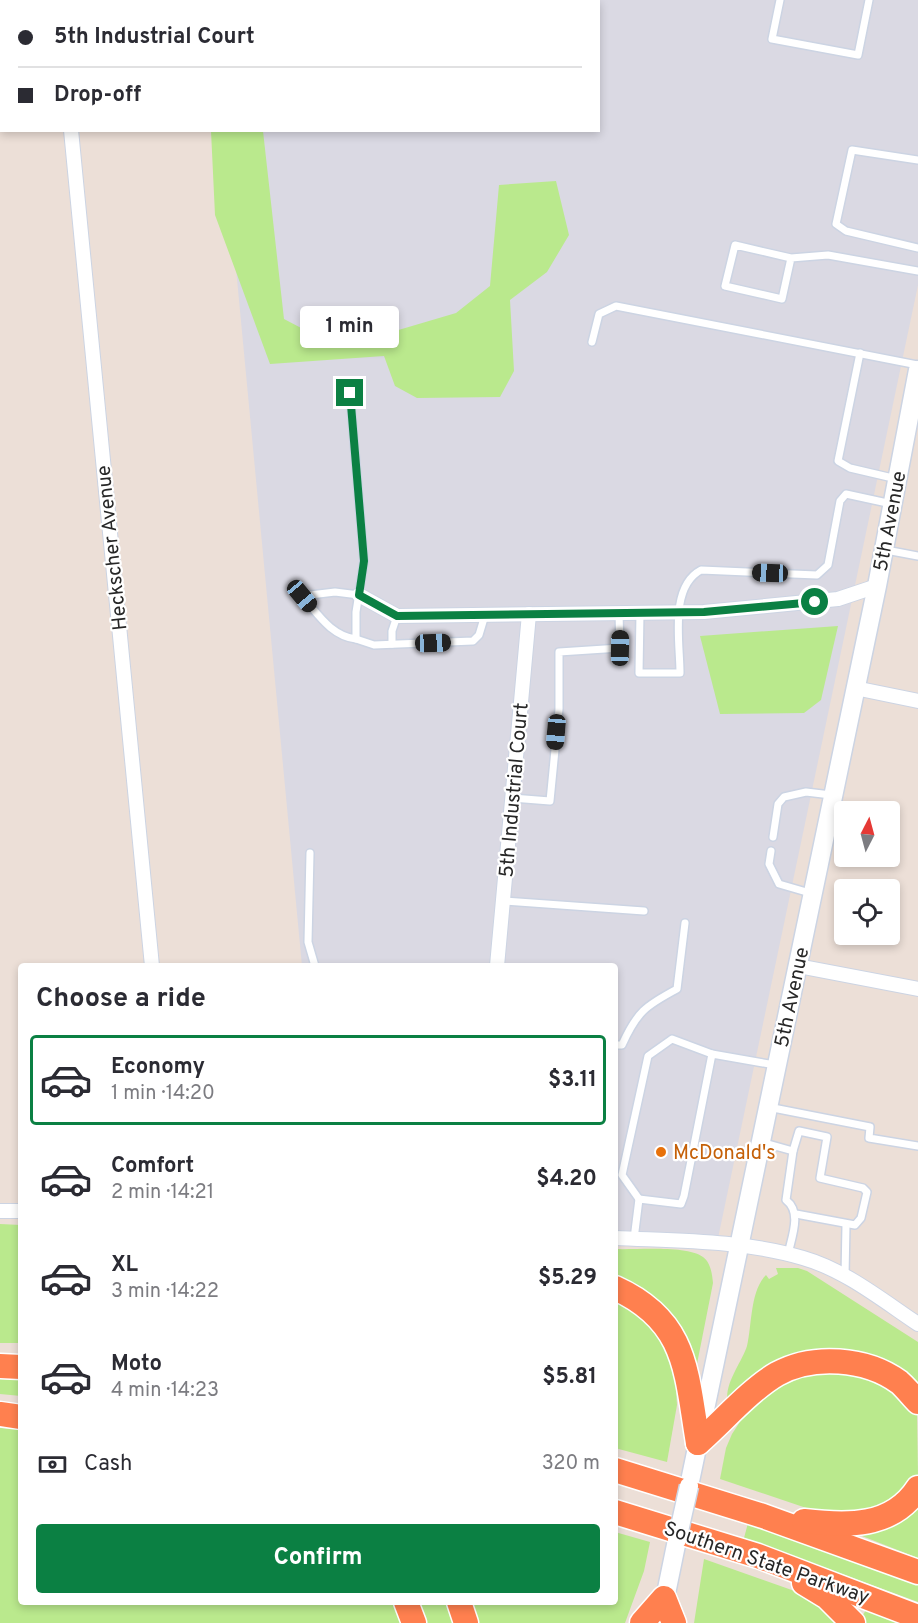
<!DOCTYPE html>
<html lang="en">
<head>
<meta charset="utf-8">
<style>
  :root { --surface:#fff; --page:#f2f2f3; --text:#2b2b33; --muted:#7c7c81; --line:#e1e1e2; --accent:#0b8043 }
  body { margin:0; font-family:Overpass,sans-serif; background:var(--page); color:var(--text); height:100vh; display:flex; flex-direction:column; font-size:22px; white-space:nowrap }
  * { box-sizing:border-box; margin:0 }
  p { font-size:20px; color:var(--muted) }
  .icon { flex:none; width:33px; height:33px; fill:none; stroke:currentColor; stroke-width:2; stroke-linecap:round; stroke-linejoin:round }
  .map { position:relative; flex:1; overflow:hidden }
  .side { position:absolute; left:18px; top:963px; width:600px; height:642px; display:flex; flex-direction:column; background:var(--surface); border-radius:6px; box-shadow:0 3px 9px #0003 }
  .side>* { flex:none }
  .guide { position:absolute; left:0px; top:0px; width:600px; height:132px; box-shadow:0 3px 9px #0003; display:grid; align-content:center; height:132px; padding:0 18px; background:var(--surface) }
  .needle { width:39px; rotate:6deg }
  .tools { position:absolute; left:834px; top:801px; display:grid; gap:12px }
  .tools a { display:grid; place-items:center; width:66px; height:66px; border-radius:6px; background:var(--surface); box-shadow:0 3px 9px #0003; font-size:30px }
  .end { position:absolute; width:27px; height:27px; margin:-14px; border:8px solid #0b8043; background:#fff; box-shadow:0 0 0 3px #fff }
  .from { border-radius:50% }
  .bubble { position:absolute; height:42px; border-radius:6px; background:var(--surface); box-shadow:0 3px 9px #0003; font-size:20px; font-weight:700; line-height:42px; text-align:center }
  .car { position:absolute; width:18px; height:36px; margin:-18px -9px; border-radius:8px; box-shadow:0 0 4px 2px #0007; background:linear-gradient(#222 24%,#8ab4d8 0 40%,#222 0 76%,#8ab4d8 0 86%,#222 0) }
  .guide b { display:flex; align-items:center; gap:21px; height:57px; font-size:22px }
  .guide b+b { border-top:2px solid var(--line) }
  .guide i { width:15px; height:15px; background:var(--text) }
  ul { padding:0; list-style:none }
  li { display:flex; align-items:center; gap:18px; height:90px; margin:0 12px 9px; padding:0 6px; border:3px solid transparent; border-radius:6px }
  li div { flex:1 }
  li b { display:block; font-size:22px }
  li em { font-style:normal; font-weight:700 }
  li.current { border-color:var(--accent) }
  li>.icon { width:54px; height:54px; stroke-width:1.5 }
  h2 { padding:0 18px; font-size:27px; line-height:72px }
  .pay { display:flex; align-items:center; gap:15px; height:66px; padding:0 18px; font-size:22px }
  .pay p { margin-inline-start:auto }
  .cta { display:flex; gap:12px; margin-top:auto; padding:12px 18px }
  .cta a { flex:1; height:69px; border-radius:6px; background:var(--accent); color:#fff; font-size:24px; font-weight:700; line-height:69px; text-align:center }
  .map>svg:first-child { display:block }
  .industrial { fill:#dad9e3 }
  .green { fill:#bae98d }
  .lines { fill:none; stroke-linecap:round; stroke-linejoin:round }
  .lane-casing { stroke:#ccd4e3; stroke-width:10 }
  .street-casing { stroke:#ccd4e3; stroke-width:16 }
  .secondary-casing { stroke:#ccd4e3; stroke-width:21 }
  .highway-casing { stroke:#fff; stroke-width:27 }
  .lane { stroke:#fff; stroke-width:7 }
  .street { stroke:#fff; stroke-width:14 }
  .secondary { stroke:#fff; stroke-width:18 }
  .highway { stroke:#ff804f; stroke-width:24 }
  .secondary-bridge-casing { stroke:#ccd4e3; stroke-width:21; stroke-linecap:butt }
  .secondary-bridge { stroke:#fff; stroke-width:18 }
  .route { stroke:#0b8043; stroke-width:8 }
  .food-dot { fill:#e8710a; stroke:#fff; stroke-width:2 }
  .labels { text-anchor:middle; stroke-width:4.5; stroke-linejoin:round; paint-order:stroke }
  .street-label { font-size:20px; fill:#272727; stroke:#fff }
  .food-label { font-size:20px; fill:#c56008; stroke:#fff; text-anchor:start }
</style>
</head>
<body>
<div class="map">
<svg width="918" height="1623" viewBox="0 0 918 1623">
  <rect width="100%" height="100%" fill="#ecdfd7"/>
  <polygon class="industrial" points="210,0 918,0 918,285 717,1243 615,1235 615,966 302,966 223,131 598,130 598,2"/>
  <g class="green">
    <polygon points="211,131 263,131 284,319 305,330 368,339 456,313 490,286 499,185 556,181 569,235 547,272 510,300 514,371 500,397 417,398 395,386 384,356 270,364 215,215"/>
    <polygon points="838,626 821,700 804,713 720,714 700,636"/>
    <polygon points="0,1224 21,1225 21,1343 0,1343"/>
    <path d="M615 1249C637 1250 686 1245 703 1257 711 1263 712 1274 713 1283L696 1369 615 1280Z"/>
    <path d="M776 1268H798L807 1271 918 1342V1390L857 1356 742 1385 728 1403C723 1385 742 1362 747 1346 752 1325 750 1291 766 1275L769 1279 778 1274Z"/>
    <polygon points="615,1294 656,1322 675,1371 677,1405 667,1462 615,1448"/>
    <polygon points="837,1366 897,1388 917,1412 918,1475 911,1489 896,1505 833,1517 720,1479 726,1448 732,1434 745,1414 775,1380"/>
    <polygon points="0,1379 21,1380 21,1396 0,1394"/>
    <polygon points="0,1428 21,1429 21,1602 393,1602 403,1623 0,1623"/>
    <polygon points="918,1502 918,1558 862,1536 864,1528"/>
    <polygon points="748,1523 918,1583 918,1602 744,1538"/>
    <polygon points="615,1532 650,1542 644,1571 625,1623 474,1623 466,1602 615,1602"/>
    <polygon points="704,1559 820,1600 847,1623 694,1623"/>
    <polygon points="414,1602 452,1602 457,1623 424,1623"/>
    <polygon points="866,1610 905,1623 863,1623 861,1618"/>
  </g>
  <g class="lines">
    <g class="lane-casing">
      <g id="lane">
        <polyline points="780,0 772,39 858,55 869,0"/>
        <polyline points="918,160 852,150 836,224 846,231 918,248"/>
        <polyline points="791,258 782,299 725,286 735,245 791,258 828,255 918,271"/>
        <polyline points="592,342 599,314 616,306 918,365"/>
        <polyline points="860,353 838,461 850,468 897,479"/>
        <path d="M350 393 364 561 356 612V639C331 636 318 614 302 596L335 592 359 595"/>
        <polyline points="886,550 918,556"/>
        <path d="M640 613 639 673H680C680 642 669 587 701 570L817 575 828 565 840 501 846 494 892 504"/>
        <polyline points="356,639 374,645 473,641 479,635 485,615"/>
        <polyline points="392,644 392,631 397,616"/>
        <polyline points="512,798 550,801 559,709 559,652 620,648 619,613"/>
        <polyline points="773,837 778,804 784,797 806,792 831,795"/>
        <polyline points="771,851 769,864 779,884 810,893"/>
        <polyline points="310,853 308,942 315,966"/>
        <polyline points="503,901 644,911"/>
        <path d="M615 1045H622C637 1012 645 1006 677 989L685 923"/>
        <polyline points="768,1107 870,1127 869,1138 918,1146"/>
        <path d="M761 1142 793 1151 786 1200C802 1212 792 1236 788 1254"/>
        <polyline points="793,1151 799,1131 827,1137 820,1178 863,1188 867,1192 861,1218 855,1225 796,1214"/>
        <polyline points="639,1199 622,1175 648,1056 672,1039 712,1054"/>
        <polyline points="634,1239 639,1199 681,1204 684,1196 712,1054 775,1065"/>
        <polyline points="845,1276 846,1225"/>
      </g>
    </g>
    <g class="street-casing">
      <g id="street">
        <polyline points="58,0 58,2"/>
        <polyline points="71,130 152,966"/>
        <polyline points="359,595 397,616 704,612 838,599 877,586"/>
        <polyline points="855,688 918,701"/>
        <polyline points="497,966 529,614"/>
        <polyline points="798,966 918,989"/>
        <polyline points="0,1211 21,1211"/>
        <path d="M615 1238C677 1241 742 1240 803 1258 845 1270 882 1300 918 1324"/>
      </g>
    </g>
    <g class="secondary-casing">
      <g id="secondary">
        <polyline points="689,1486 877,586 918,370"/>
        <polyline points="660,1623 677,1540"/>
      </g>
    </g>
    <g class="highway-casing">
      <g id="highway">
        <path d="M615 1288C688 1321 686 1373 698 1443"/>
        <polyline points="0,1366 21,1367"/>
        <polyline points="0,1414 21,1417"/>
        <path d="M698 1443C722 1422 751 1389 777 1374 813 1354 866 1358 899 1382 906 1388 912 1396 918 1402"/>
        <polyline points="615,1470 763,1516 918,1572"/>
        <polyline points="615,1512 758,1556 918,1617"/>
        <path d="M804 1521C847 1526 892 1528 918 1488"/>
        <polyline points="804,1583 827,1597 853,1623"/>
        <polyline points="406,1602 414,1623"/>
        <polyline points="459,1602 466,1623"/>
        <polyline points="642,1623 664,1598 674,1623"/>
      </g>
    </g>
    <use href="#lane" class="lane"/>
    <use href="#street" class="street"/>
    <use href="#secondary" class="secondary"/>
    <use href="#highway" class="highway"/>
    <g class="secondary-bridge-casing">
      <polyline id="secondary-bridge" points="677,1540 689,1486"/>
    </g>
    <use href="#secondary-bridge" class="secondary-bridge"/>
  </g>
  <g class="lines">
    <polyline class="route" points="350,393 364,561 359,595 397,616 704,612 815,602"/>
  </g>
  <circle class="food-dot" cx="661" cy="1152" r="6"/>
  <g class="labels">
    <g class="street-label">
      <text transform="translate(889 521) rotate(-79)" y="7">5th Avenue</text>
      <text transform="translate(111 548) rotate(-96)" y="7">Heckscher Avenue</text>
      <text transform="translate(513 790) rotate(-85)" y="7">5th Industrial Court</text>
      <text transform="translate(791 997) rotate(-78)" y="7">5th Avenue</text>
      <text transform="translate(767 1562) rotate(19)" y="7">Southern State Parkway</text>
    </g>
    <g class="food-label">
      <text x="673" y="1159">McDonald's</text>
    </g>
  </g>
</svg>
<div class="tools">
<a><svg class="needle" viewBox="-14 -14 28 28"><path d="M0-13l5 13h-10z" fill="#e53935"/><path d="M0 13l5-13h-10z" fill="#7c7c81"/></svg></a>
<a><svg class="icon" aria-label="locate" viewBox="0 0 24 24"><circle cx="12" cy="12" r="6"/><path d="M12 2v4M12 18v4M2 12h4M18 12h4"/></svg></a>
</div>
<i class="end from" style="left:815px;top:602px"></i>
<i class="end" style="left:350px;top:393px"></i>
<div class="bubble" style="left:300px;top:306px;width:99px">1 min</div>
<i class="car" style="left:770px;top:573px;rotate:272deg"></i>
<i class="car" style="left:302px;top:596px;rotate:140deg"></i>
<i class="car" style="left:433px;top:643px;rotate:88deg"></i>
<i class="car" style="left:620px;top:648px;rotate:1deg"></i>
<i class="car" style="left:556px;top:732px;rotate:185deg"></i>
<div class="guide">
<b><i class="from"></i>5th Industrial Court</b>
<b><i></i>Drop-off</b>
</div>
<section class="side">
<h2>Choose a ride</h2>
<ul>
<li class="current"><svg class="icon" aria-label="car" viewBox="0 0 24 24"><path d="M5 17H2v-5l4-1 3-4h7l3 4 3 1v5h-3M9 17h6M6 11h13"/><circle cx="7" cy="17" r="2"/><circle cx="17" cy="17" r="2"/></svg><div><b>Economy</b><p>1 min · 14:20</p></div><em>$3.11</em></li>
<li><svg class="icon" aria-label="car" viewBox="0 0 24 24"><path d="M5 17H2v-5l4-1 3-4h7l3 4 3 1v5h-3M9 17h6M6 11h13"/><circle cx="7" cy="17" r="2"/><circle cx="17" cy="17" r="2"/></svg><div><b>Comfort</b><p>2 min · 14:21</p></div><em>$4.20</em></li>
<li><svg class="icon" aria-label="car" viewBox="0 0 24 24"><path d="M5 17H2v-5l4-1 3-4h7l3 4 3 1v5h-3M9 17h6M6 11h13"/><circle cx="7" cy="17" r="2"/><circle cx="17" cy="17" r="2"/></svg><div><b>XL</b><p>3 min · 14:22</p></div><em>$5.29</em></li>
<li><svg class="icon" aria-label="car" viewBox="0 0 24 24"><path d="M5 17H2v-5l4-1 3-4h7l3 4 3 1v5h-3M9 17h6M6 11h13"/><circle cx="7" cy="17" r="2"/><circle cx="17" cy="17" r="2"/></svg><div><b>Moto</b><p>4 min · 14:23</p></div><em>$5.81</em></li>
</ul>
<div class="pay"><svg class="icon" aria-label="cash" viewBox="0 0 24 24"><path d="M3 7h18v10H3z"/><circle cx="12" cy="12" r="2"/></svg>Cash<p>320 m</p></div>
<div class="cta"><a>Confirm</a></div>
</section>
</div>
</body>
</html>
